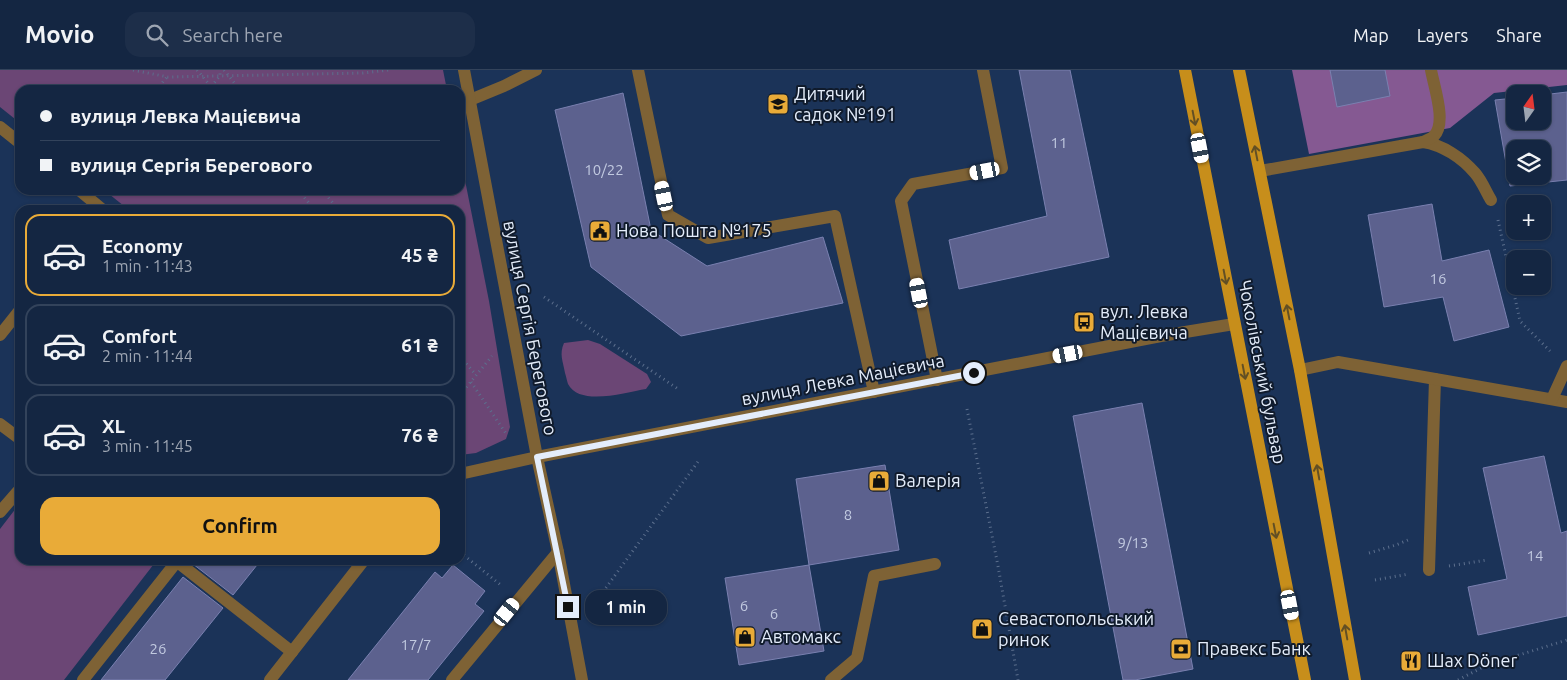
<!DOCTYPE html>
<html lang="en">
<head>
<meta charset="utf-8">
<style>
  :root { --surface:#142642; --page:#1d2e49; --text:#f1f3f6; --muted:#9da5b2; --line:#33435b; --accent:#e9ab38 }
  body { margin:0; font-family:Ubuntu,sans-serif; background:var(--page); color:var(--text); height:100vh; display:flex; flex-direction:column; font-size:19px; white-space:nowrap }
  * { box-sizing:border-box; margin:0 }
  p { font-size:16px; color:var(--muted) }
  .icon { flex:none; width:28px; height:28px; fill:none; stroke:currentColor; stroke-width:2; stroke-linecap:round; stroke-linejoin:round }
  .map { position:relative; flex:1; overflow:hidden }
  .side { position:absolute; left:15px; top:135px; width:450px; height:360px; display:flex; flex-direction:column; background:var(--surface); border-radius:15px; box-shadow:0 1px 4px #0004,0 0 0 1px var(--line) }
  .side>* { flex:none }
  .top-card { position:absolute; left:15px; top:15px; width:450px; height:110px; border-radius:15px; box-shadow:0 1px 4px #0004,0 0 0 1px var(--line); display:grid; align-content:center; height:110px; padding:0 25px; background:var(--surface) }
  .needle { width:32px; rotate:14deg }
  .buttons { position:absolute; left:1506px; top:15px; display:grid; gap:10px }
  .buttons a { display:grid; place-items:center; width:45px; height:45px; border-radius:10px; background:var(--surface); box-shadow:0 1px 4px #0004,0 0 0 1px var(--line); font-size:25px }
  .end { position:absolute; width:22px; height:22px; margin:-11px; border:6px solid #e4edfb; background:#111; box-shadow:0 0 0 2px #111 }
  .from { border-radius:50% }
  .bubble { position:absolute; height:35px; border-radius:15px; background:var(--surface); box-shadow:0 1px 4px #0004,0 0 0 1px var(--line); font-size:16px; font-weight:700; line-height:35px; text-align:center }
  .car { position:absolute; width:15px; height:30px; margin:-15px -8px; border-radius:6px; box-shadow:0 0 4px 1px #0007; background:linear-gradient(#fff 24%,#345 0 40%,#fff 0 76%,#345 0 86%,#fff 0) }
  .top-card b { display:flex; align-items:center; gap:18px; height:48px; font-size:19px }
  .top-card b+b { border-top:1px solid var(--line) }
  .top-card i { width:12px; height:12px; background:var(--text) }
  ul { padding:9px 0 0; list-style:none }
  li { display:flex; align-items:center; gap:15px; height:82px; margin:0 10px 8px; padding:0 15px; border:2px solid var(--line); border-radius:15px }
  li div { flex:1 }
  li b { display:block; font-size:19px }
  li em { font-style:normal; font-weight:700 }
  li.on { border-color:var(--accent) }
  li>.icon { width:45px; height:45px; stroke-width:1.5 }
  .primary-button { display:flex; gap:10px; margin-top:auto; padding:10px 25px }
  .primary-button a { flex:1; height:58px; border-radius:15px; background:var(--accent); color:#111; font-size:20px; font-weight:700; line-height:58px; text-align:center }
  header { display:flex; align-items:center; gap:30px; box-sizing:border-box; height:70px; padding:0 25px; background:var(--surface); border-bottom:1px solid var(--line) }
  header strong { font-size:24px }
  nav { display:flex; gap:28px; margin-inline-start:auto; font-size:18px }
  .search { width:350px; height:45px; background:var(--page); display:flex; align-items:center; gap:12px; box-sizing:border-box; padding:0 18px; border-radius:15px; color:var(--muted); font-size:19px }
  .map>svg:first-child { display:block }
  .green { fill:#6b4675 }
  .forest { fill:#855992 }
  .building { fill:#5c618e; stroke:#7a80b0; fill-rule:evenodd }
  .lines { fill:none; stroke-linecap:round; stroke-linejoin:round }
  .path { stroke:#5c6f8d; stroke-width:3; stroke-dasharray:1 4; stroke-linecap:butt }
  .service { stroke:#7e6235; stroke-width:12 }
  .minor { stroke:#7e6235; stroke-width:12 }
  .primary { stroke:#c78e1b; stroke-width:12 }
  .oneway { stroke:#624f24 }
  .route { stroke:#e4edfb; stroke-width:6 }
  .labels { text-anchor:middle; stroke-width:4; stroke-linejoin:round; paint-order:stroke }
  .number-label { font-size:15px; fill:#c2cae0 }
  .poi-label { font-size:18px; fill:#e4edfb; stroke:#101b2c; text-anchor:start }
  .street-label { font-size:18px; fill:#e4edfb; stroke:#101b2c }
</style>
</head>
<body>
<header>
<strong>Movio</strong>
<div class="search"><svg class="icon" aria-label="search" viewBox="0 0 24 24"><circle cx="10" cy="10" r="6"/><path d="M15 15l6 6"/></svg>Search here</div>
<nav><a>Map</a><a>Layers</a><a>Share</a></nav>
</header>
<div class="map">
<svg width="1567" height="610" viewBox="0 0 1567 610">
  <rect width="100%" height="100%" fill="#1b3358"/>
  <g class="green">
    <polygon points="0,0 443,0 447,20 20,20 20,53 0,37"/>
    <polygon points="460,85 489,231 510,357 506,369 476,383 460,385 460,140 129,140 104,120 460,120"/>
    <path d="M588 270 600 274 647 304 651 312 646 319C626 322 580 337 568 314 567 311 566 306 565 303 563 291 559 284 564 273Z"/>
    <polygon points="20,433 20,490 157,490 64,610 0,610 0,459"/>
  </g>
  <polygon class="forest" points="1292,0 1567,0 1567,15 1494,23 1450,58 1309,84"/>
  <g class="building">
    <polygon points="1019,0 1070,0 1109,187 959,219 949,170 1047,146"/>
    <polygon points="1330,0 1385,0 1390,26 1337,37"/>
    <path d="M1567 22V110L1510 116 1495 30 1515 28V51H1542V25ZM1515 79H1542V106H1515Z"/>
    <polygon points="623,23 651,160 707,196 823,167 843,233 681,266 591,197 555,40"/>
    <polygon points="1432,134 1442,191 1489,180 1509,257 1454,271 1443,227 1384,237 1368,145"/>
    <polygon points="1142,333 1193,599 1135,610 1123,610 1073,346"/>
    <polygon points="1544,386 1561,463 1567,461 1567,546 1478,565 1468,517 1507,509 1483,398"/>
    <polygon points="885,395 899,480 809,495 796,409"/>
    <polygon points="197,490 261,490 233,525 193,494"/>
    <polygon points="453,495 485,521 475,534 484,541 428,610 348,610 435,502 442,508"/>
    <polygon points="809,495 824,581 739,595 725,508"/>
    <polygon points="183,507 223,538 165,610 101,610"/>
  </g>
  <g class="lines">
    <g class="path">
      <polyline points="133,0 168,7 363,3 389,0"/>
      <polyline points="197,0 214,20"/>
      <polyline points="224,0 240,20"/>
      <polyline points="156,20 167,7"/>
      <polyline points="208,20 220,6 220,0"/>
      <polyline points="298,120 315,140"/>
      <polyline points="322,120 339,140"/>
      <polyline points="1498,150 1520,251 1550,281"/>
      <polyline points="544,227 678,319"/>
      <polyline points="460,286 476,305"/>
      <polyline points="460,310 467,317"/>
      <polyline points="471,312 507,365"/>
      <polyline points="460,325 492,286"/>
      <polyline points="967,339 998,496 1018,610"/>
      <polyline points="460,482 502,516"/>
      <polyline points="1369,483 1396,475 1408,470"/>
      <polyline points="1449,496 1487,490"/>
      <polyline points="1375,510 1409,504"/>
      <polyline points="597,530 700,389"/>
      <polyline points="1458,610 1487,595 1567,570"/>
    </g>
    <g class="service">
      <polyline points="638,0 668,145 708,168 835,146 874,322"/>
      <polyline points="470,30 504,16 536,0"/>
      <path d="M1423 72C1443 75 1462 88 1475 103 1482 111 1486 122 1491 130"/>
      <path d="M1260 101 1423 72C1426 70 1431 69 1434 66 1447 53 1434 17 1431 0"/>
      <polyline points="937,310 901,131 913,114 1002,98 983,0"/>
      <polyline points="0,354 20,369"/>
      <polyline points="0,442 20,419"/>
      <polyline points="175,490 292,582"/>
      <polyline points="1429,500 1435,309"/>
      <polyline points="83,610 178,490"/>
      <polyline points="452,610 558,482"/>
      <polyline points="831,610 857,588 874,506 935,494"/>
    </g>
    <g class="minor">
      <polyline points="464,0 537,387 558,482 582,610"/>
      <polyline points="0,57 20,73"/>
      <polyline points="79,120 103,140"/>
      <polyline points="0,265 20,240"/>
      <polyline points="1300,300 1338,292 1567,332"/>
      <polyline points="1552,329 1567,296"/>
      <polyline points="460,404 537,387 1161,266 1234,254"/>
      <polyline points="270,610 364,490"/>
    </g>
    <g class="primary">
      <polyline points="1185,0 1305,610"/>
      <polyline points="1239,0 1300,300 1355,610"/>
    </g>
  </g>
  <defs><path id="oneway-shaft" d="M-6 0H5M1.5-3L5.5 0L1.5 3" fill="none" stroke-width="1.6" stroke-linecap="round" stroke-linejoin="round" transform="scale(1.25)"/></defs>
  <g class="oneway">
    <use href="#oneway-shaft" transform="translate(1194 48) rotate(79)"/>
    <use href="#oneway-shaft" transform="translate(1256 83) rotate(-101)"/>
    <use href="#oneway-shaft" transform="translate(1225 207) rotate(79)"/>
    <use href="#oneway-shaft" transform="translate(1288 242) rotate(-101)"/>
    <use href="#oneway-shaft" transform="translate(1244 302) rotate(79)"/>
    <use href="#oneway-shaft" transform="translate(1318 402) rotate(-100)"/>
    <use href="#oneway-shaft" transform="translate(1275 461) rotate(79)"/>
    <use href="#oneway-shaft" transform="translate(1346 562) rotate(-100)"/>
  </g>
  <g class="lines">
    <polyline class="route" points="568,537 537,387 974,303"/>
  </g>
  <defs>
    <g id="school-square" transform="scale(1.125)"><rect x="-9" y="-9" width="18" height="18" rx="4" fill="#e9ab38" stroke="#101b2c"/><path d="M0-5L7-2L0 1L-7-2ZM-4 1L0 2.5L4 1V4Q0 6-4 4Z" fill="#111"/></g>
    <g id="civic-square" transform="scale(1.125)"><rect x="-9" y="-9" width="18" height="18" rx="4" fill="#e9ab38" stroke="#101b2c"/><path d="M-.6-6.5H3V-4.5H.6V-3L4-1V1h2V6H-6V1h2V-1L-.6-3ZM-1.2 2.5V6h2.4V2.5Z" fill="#111"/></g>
    <g id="bus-square" transform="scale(1.125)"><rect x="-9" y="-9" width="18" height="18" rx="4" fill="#e9ab38" stroke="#101b2c"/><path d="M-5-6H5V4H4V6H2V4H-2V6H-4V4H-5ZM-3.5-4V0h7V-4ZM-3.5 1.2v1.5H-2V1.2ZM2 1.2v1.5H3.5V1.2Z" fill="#111"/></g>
    <g id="shop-square" transform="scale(1.125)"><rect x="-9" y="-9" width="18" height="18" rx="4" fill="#e9ab38" stroke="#101b2c"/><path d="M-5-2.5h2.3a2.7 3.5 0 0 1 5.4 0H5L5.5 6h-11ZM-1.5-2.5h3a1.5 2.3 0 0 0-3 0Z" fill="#111"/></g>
    <g id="bank-square" transform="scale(1.125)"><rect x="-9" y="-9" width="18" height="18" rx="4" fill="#e9ab38" stroke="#101b2c"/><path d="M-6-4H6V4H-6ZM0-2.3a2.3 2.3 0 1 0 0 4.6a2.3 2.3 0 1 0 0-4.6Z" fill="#111"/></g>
    <g id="restaurant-square" transform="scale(1.125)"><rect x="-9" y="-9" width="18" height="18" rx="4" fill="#e9ab38" stroke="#101b2c"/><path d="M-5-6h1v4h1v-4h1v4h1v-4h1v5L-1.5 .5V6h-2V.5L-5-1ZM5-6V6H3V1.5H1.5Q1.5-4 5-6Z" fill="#111"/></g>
  </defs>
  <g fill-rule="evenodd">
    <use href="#school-square" x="778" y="34"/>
    <use href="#civic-square" x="600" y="161"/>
    <use href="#bus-square" x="1084" y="252"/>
    <use href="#shop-square" x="879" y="411"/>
    <use href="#shop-square" x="982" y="559"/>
    <use href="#shop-square" x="745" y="567"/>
    <use href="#bank-square" x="1181" y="579"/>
    <use href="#restaurant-square" x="1411" y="591"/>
  </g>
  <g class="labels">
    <g class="number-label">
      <text x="1059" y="78">11</text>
      <text x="604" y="105">10/22</text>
      <text x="1438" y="214">16</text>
      <text x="848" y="450">8</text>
      <text x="1133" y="478">9/13</text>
      <text x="1535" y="491">14</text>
      <text x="744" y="541">6</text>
      <text x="774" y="549">6</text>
      <text x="416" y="580">17/7</text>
      <text x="158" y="584">26</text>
    </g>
    <g class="poi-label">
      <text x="794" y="30">Дитячий<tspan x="794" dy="21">садок №191</tspan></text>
      <text x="616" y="167">Нова Пошта №175</text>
      <text x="1100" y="248">вул. Левка<tspan x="1100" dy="21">Мацієвича</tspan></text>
      <text x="895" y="417">Валерія</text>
      <text x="998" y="555">Севастопольський<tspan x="998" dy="21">ринок</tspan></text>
      <text x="761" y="573">Автомакс</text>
      <text x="1197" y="585">Правекс Банк</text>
      <text x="1427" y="597">Шах Döner</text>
    </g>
    <g class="street-label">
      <text transform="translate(530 258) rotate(79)" y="6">вулиця Сергія Берегового</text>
      <text transform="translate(1262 302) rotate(79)" y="6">Чоколівський бульвар</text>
      <text transform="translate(843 310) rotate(-11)" y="6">вулиця Левка Мацієвича</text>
    </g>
  </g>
</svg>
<div class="buttons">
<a><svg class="needle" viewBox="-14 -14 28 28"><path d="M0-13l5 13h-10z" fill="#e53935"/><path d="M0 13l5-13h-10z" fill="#9da5b2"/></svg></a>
<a><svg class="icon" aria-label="layers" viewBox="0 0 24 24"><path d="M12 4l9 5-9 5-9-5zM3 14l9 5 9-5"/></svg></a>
<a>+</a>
<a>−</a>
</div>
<i class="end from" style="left:974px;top:303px"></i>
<i class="end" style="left:568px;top:537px"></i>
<div class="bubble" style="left:585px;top:520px;width:82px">1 min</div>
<i class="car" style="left:1200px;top:78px;rotate:169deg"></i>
<i class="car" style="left:985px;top:101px;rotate:259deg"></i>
<i class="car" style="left:664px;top:126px;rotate:348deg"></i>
<i class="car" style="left:919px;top:223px;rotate:349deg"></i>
<i class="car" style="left:1068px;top:284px;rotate:259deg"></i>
<i class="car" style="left:1290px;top:535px;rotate:169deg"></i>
<i class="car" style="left:507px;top:542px;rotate:39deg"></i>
<div class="top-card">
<b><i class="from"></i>вулиця Левка Мацієвича</b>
<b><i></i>вулиця Сергія Берегового</b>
</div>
<section class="side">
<ul>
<li class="on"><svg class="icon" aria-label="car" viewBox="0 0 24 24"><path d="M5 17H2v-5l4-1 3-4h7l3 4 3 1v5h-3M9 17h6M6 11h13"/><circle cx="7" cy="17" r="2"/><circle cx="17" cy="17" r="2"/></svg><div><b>Economy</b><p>1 min · 11:43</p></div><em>45 ₴</em></li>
<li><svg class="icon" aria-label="car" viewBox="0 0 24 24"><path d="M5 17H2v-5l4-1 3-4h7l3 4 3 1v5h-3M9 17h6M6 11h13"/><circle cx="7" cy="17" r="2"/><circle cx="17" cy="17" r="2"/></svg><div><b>Comfort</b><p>2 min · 11:44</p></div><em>61 ₴</em></li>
<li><svg class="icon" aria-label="car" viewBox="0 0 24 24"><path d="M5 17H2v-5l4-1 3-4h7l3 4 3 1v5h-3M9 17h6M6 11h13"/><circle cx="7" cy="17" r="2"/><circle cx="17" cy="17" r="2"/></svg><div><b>XL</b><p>3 min · 11:45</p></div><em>76 ₴</em></li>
</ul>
<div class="primary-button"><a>Confirm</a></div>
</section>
</div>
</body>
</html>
